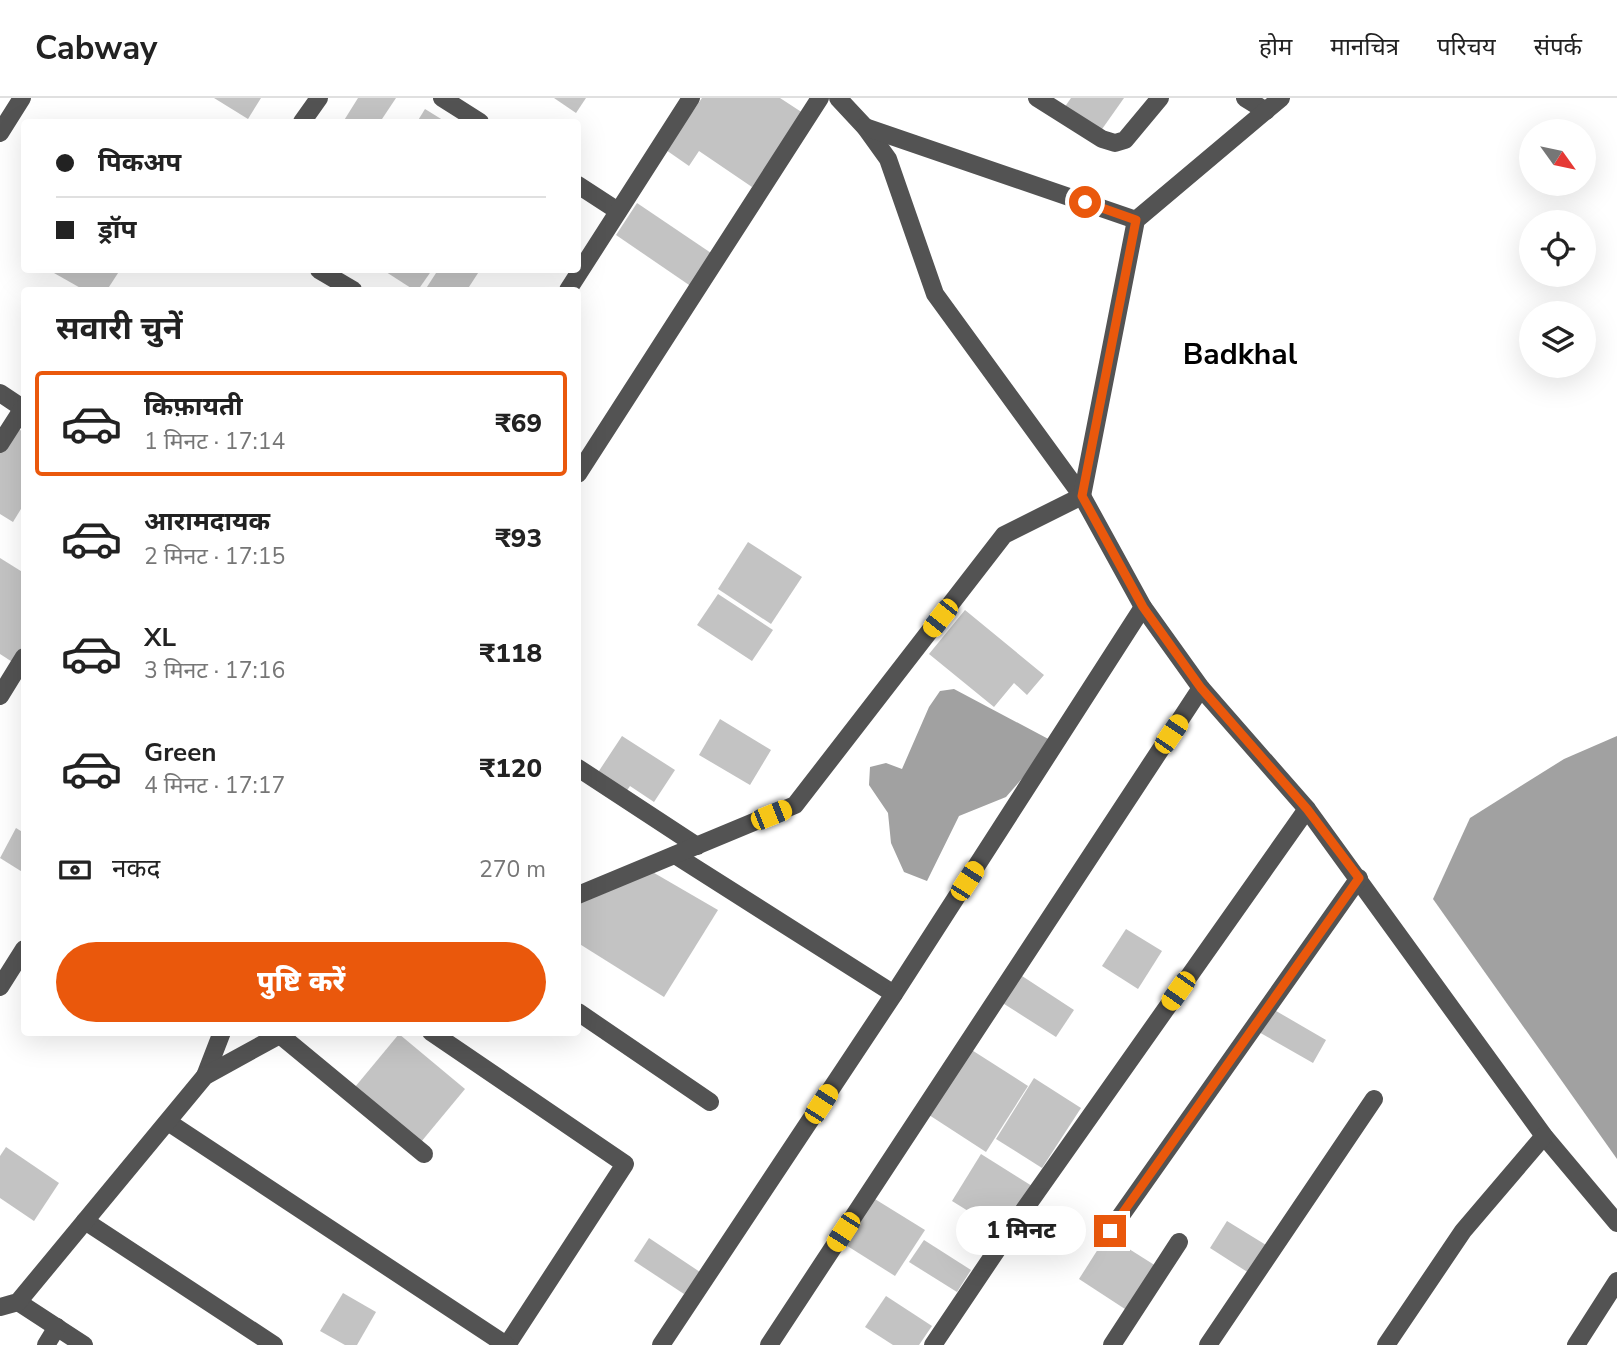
<!DOCTYPE html>
<html lang="hi">
<head>
<meta charset="utf-8">
<style>
  :root { --surface:#fff; --page:#f6f6f6; --text:#222; --muted:#767676; --line:#e0e0e0; --accent:#ea580c }
  body { margin:0; font-family:"Nunito Sans","Noto Sans Devanagari",sans-serif; background:var(--page); color:var(--text); height:100vh; display:flex; flex-direction:column; font-size:26px; white-space:nowrap }
  * { box-sizing:border-box; margin:0 }
  p { font-size:23px; color:var(--muted) }
  .icon { flex:none; width:38px; height:38px; fill:none; stroke:currentColor; stroke-width:2; stroke-linecap:round; stroke-linejoin:round }
  .map { position:relative; flex:1; overflow:hidden }
  .panel { position:absolute; left:21px; top:189px; width:560px; height:749px; display:flex; flex-direction:column; background:var(--surface); border-radius:7px; box-shadow:0 7px 28px #0002 }
  .panel>* { flex:none }
  .hud { position:absolute; left:21px; top:21px; width:560px; height:154px; border-radius:7px; box-shadow:0 7px 28px #0002; display:grid; align-content:center; height:154px; padding:0 35px; background:var(--surface) }
  .needle { width:46px; rotate:123deg }
  .controls { position:absolute; left:1519px; top:21px; display:grid; gap:14px }
  .controls a { display:grid; place-items:center; width:77px; height:77px; border-radius:50%; background:var(--surface); box-shadow:0 7px 28px #0002; font-size:35px }
  .end { position:absolute; width:32px; height:32px; margin:-16px; border:9px solid #ea580c; background:#fff; box-shadow:0 0 0 4px #fff }
  .from { border-radius:50% }
  .bubble { position:absolute; height:49px; border-radius:24px; background:var(--surface); box-shadow:0 7px 28px #0002; font-size:23px; font-weight:800; line-height:49px; text-align:center }
  .car { position:absolute; width:21px; height:42px; margin:-21px -10px; border-radius:9px; box-shadow:0 0 5px 2px #0007; background:linear-gradient(#f5c518 24%,#345 0 40%,#f5c518 0 76%,#345 0 86%,#f5c518 0) }
  .hud b { display:flex; align-items:center; gap:24px; height:66px; font-size:26px }
  .hud b+b { border-top:2px solid var(--line) }
  .hud i { width:18px; height:18px; background:var(--text) }
  ul { padding:0; list-style:none }
  li { display:flex; align-items:center; gap:21px; height:105px; margin:0 14px 10px; padding:0 21px; border:4px solid transparent; border-radius:7px }
  li div { flex:1 }
  li b { display:block; font-size:26px }
  li em { font-style:normal; font-weight:800 }
  li.selected { border-color:var(--accent) }
  li>.icon { width:63px; height:63px; stroke-width:1.5 }
  h2 { padding:0 35px; font-size:32px; line-height:84px }
  .pay { display:flex; align-items:center; gap:18px; height:77px; padding:0 35px; font-size:26px }
  .pay p { margin-inline-start:auto }
  .button { display:flex; gap:14px; margin-top:auto; padding:14px 35px }
  .button a { flex:1; height:80px; border-radius:42px; background:var(--accent); color:#fff; font-size:28px; font-weight:800; line-height:80px; text-align:center }
  header { display:flex; align-items:center; gap:42px; box-sizing:border-box; height:98px; padding:0 35px; background:var(--surface); border-bottom:2px solid var(--line) }
  header strong { font-size:33px }
  nav { display:flex; gap:38px; margin-inline-start:auto; font-size:24px }
  .map>svg:first-child { display:block }
  .water { fill:#a1a1a1 }
  .building { fill:#c3c3c3 }
  .lines { fill:none; stroke-linecap:round; stroke-linejoin:round }
  .minor { stroke:#535353; stroke-width:18 }
  .route { stroke:#ea580c; stroke-width:9 }
  .labels { text-anchor:middle; stroke-width:5; stroke-linejoin:round; paint-order:stroke }
  .district-label { font-size:30px; font-weight:bold; fill:#000; stroke:#fff }
</style>
</head>
<body>
<header>
<strong>Cabway</strong>
<nav><a>होम</a><a>मानचित्र</a><a>परिचय</a><a>संपर्क</a></nav>
</header>
<div class="map">
<svg width="1617" height="1247" viewBox="0 0 1617 1247">
  <rect width="100%" height="100%" fill="#fff"/>
  <g class="water">
    <polygon points="954,591 1054,644 1006,699 959,718 927,783 904,774 891,745 888,715 869,687 870,669 886,665 902,671 929,609 940,593"/>
    <polygon points="1617,638 1617,1061 1433,801 1470,720 1564,661"/>
  </g>
  <g class="building">
    <polygon points="214,0 261,0 248,21"/>
    <polygon points="358,0 396,0 380,24 343,24"/>
    <polygon points="554,0 586,0 576,15"/>
    <polygon points="702,0 780,0 803,15 752,89 699,53 689,68 666,52"/>
    <polygon points="1071,0 1124,0 1100,34 1064,10"/>
    <polygon points="425,11 446,24 417,24"/>
    <polygon points="637,105 714,157 692,189 616,137"/>
    <polygon points="56,172 120,172 107,192 84,192 54,175"/>
    <polygon points="383,172 432,172 418,192 414,192"/>
    <polygon points="438,172 480,172 467,192 425,192"/>
    <polygon points="15,328 24,335 24,406 13,424 0,416 0,352"/>
    <polygon points="748,444 802,479 771,526 718,491"/>
    <polygon points="0,460 24,475 24,548 14,565 0,556"/>
    <polygon points="718,496 773,532 752,563 697,527"/>
    <polygon points="965,512 1044,577 1027,597 1014,585 994,609 929,556"/>
    <polygon points="720,621 771,652 750,687 699,657"/>
    <polygon points="622,638 675,672 654,704 630,688 624,697 595,679"/>
    <polygon points="16,730 24,735 24,775 0,760"/>
    <polygon points="649,772 718,812 664,899 578,845 578,804"/>
    <polygon points="1126,831 1162,853 1138,891 1102,868"/>
    <polygon points="1019,876 1074,912 1056,939 1001,904"/>
    <polygon points="1271,910 1326,942 1313,965 1257,933"/>
    <polygon points="399,936 465,991 421,1044 355,989"/>
    <polygon points="967,949 1028,988 986,1054 926,1015"/>
    <polygon points="1034,980 1081,1010 1042,1070 996,1041"/>
    <polygon points="6,1049 59,1085 34,1123 0,1100 0,1058"/>
    <polygon points="981,1056 1032,1088 1002,1134 952,1103"/>
    <polygon points="870,1098 925,1132 895,1178 841,1144"/>
    <polygon points="1227,1123 1266,1147 1249,1175 1210,1150"/>
    <polygon points="1107,1137 1156,1168 1128,1213 1079,1181"/>
    <polygon points="649,1140 700,1174 684,1196 634,1163"/>
    <polygon points="924,1142 971,1172 957,1194 909,1164"/>
    <polygon points="343,1195 376,1214 357,1247 345,1247 320,1233"/>
    <polygon points="886,1198 932,1228 919,1247 893,1247 865,1229"/>
  </g>
  <g class="lines">
    <g class="minor">
      <polyline points="442,0 480,24"/>
      <polyline points="838,0 865,29 888,61 935,196 1082,398 1143,509 1201,590 1307,711 1544,1038 1617,1125"/>
      <polyline points="1037,0 1102,41 1115,45 1125,42 1160,0"/>
      <polyline points="1245,0 1266,13"/>
      <polyline points="302,24 319,0"/>
      <polyline points="865,29 1136,122"/>
      <polyline points="0,35 22,0"/>
      <polyline points="578,87 618,113"/>
      <polyline points="319,172 353,192"/>
      <polyline points="568,192 691,0"/>
      <polyline points="0,295 24,311"/>
      <polyline points="0,346 23,310"/>
      <polyline points="578,376 820,0"/>
      <polyline points="0,598 24,559"/>
      <polyline points="578,670 697,748"/>
      <polyline points="675,757 894,896"/>
      <polyline points="578,797 795,707 1004,437 1082,398 1136,122 1281,0"/>
      <polyline points="0,889 24,851"/>
      <polyline points="578,914 710,1004"/>
      <polyline points="431,934 625,1066 507,1247"/>
      <polyline points="280,937 424,1056"/>
      <polyline points="205,978 222,934"/>
      <polyline points="168,1024 506,1247"/>
      <polyline points="85,1123 274,1247"/>
      <polyline points="1110,1133 1359,780"/>
      <polyline points="18,1204 84,1247"/>
      <polyline points="0,1209 18,1204 205,978 285,934"/>
      <polyline points="46,1247 57,1229"/>
      <polyline points="661,1247 894,896 1143,509"/>
      <polyline points="769,1247 1201,590"/>
      <polyline points="933,1247 1017,1122 1307,711"/>
      <polyline points="1112,1247 1179,1144"/>
      <polyline points="1208,1247 1374,1001"/>
      <polyline points="1386,1247 1463,1133 1544,1038"/>
      <polyline points="1576,1247 1617,1183"/>
    </g>
  </g>
  <g class="lines">
    <polyline class="route" points="1085,104 1136,122 1082,398 1143,509 1201,590 1307,711 1359,780 1110,1133"/>
  </g>
  <g class="labels">
    <g class="district-label">
      <text x="1240" y="266">Badkhal</text>
    </g>
  </g>
</svg>
<div class="controls">
<a><svg class="needle" viewBox="-14 -14 28 28"><path d="M0-13l5 13h-10z" fill="#e53935"/><path d="M0 13l5-13h-10z" fill="#767676"/></svg></a>
<a><svg class="icon" aria-label="locate" viewBox="0 0 24 24"><circle cx="12" cy="12" r="6"/><path d="M12 2v4M12 18v4M2 12h4M18 12h4"/></svg></a>
<a><svg class="icon" aria-label="layers" viewBox="0 0 24 24"><path d="M12 4l9 5-9 5-9-5zM3 14l9 5 9-5"/></svg></a>
</div>
<i class="end from" style="left:1085px;top:104px"></i>
<i class="end" style="left:1110px;top:1133px"></i>
<div class="bubble" style="left:956px;top:1108px;width:130px">1 मिनट</div>
<i class="car" style="left:940px;top:520px;rotate:218deg"></i>
<i class="car" style="left:1171px;top:636px;rotate:34deg"></i>
<i class="car" style="left:771px;top:717px;rotate:68deg"></i>
<i class="car" style="left:967px;top:783px;rotate:33deg"></i>
<i class="car" style="left:1178px;top:893px;rotate:215deg"></i>
<i class="car" style="left:821px;top:1006px;rotate:33deg"></i>
<i class="car" style="left:843px;top:1134px;rotate:213deg"></i>
<div class="hud">
<b><i class="from"></i>पिकअप</b>
<b><i></i>ड्रॉप</b>
</div>
<section class="panel">
<h2>सवारी चुनें</h2>
<ul>
<li class="selected"><svg class="icon" aria-label="car" viewBox="0 0 24 24"><path d="M5 17H2v-5l4-1 3-4h7l3 4 3 1v5h-3M9 17h6M6 11h13"/><circle cx="7" cy="17" r="2"/><circle cx="17" cy="17" r="2"/></svg><div><b>किफ़ायती</b><p>1 मिनट · 17:14</p></div><em>₹69</em></li>
<li><svg class="icon" aria-label="car" viewBox="0 0 24 24"><path d="M5 17H2v-5l4-1 3-4h7l3 4 3 1v5h-3M9 17h6M6 11h13"/><circle cx="7" cy="17" r="2"/><circle cx="17" cy="17" r="2"/></svg><div><b>आरामदायक</b><p>2 मिनट · 17:15</p></div><em>₹93</em></li>
<li><svg class="icon" aria-label="car" viewBox="0 0 24 24"><path d="M5 17H2v-5l4-1 3-4h7l3 4 3 1v5h-3M9 17h6M6 11h13"/><circle cx="7" cy="17" r="2"/><circle cx="17" cy="17" r="2"/></svg><div><b>XL</b><p>3 मिनट · 17:16</p></div><em>₹118</em></li>
<li><svg class="icon" aria-label="car" viewBox="0 0 24 24"><path d="M5 17H2v-5l4-1 3-4h7l3 4 3 1v5h-3M9 17h6M6 11h13"/><circle cx="7" cy="17" r="2"/><circle cx="17" cy="17" r="2"/></svg><div><b>Green</b><p>4 मिनट · 17:17</p></div><em>₹120</em></li>
</ul>
<div class="pay"><svg class="icon" aria-label="cash" viewBox="0 0 24 24"><path d="M3 7h18v10H3z"/><circle cx="12" cy="12" r="2"/></svg>नकद<p>270 m</p></div>
<div class="button"><a>पुष्टि करें</a></div>
</section>
</div>
</body>
</html>
